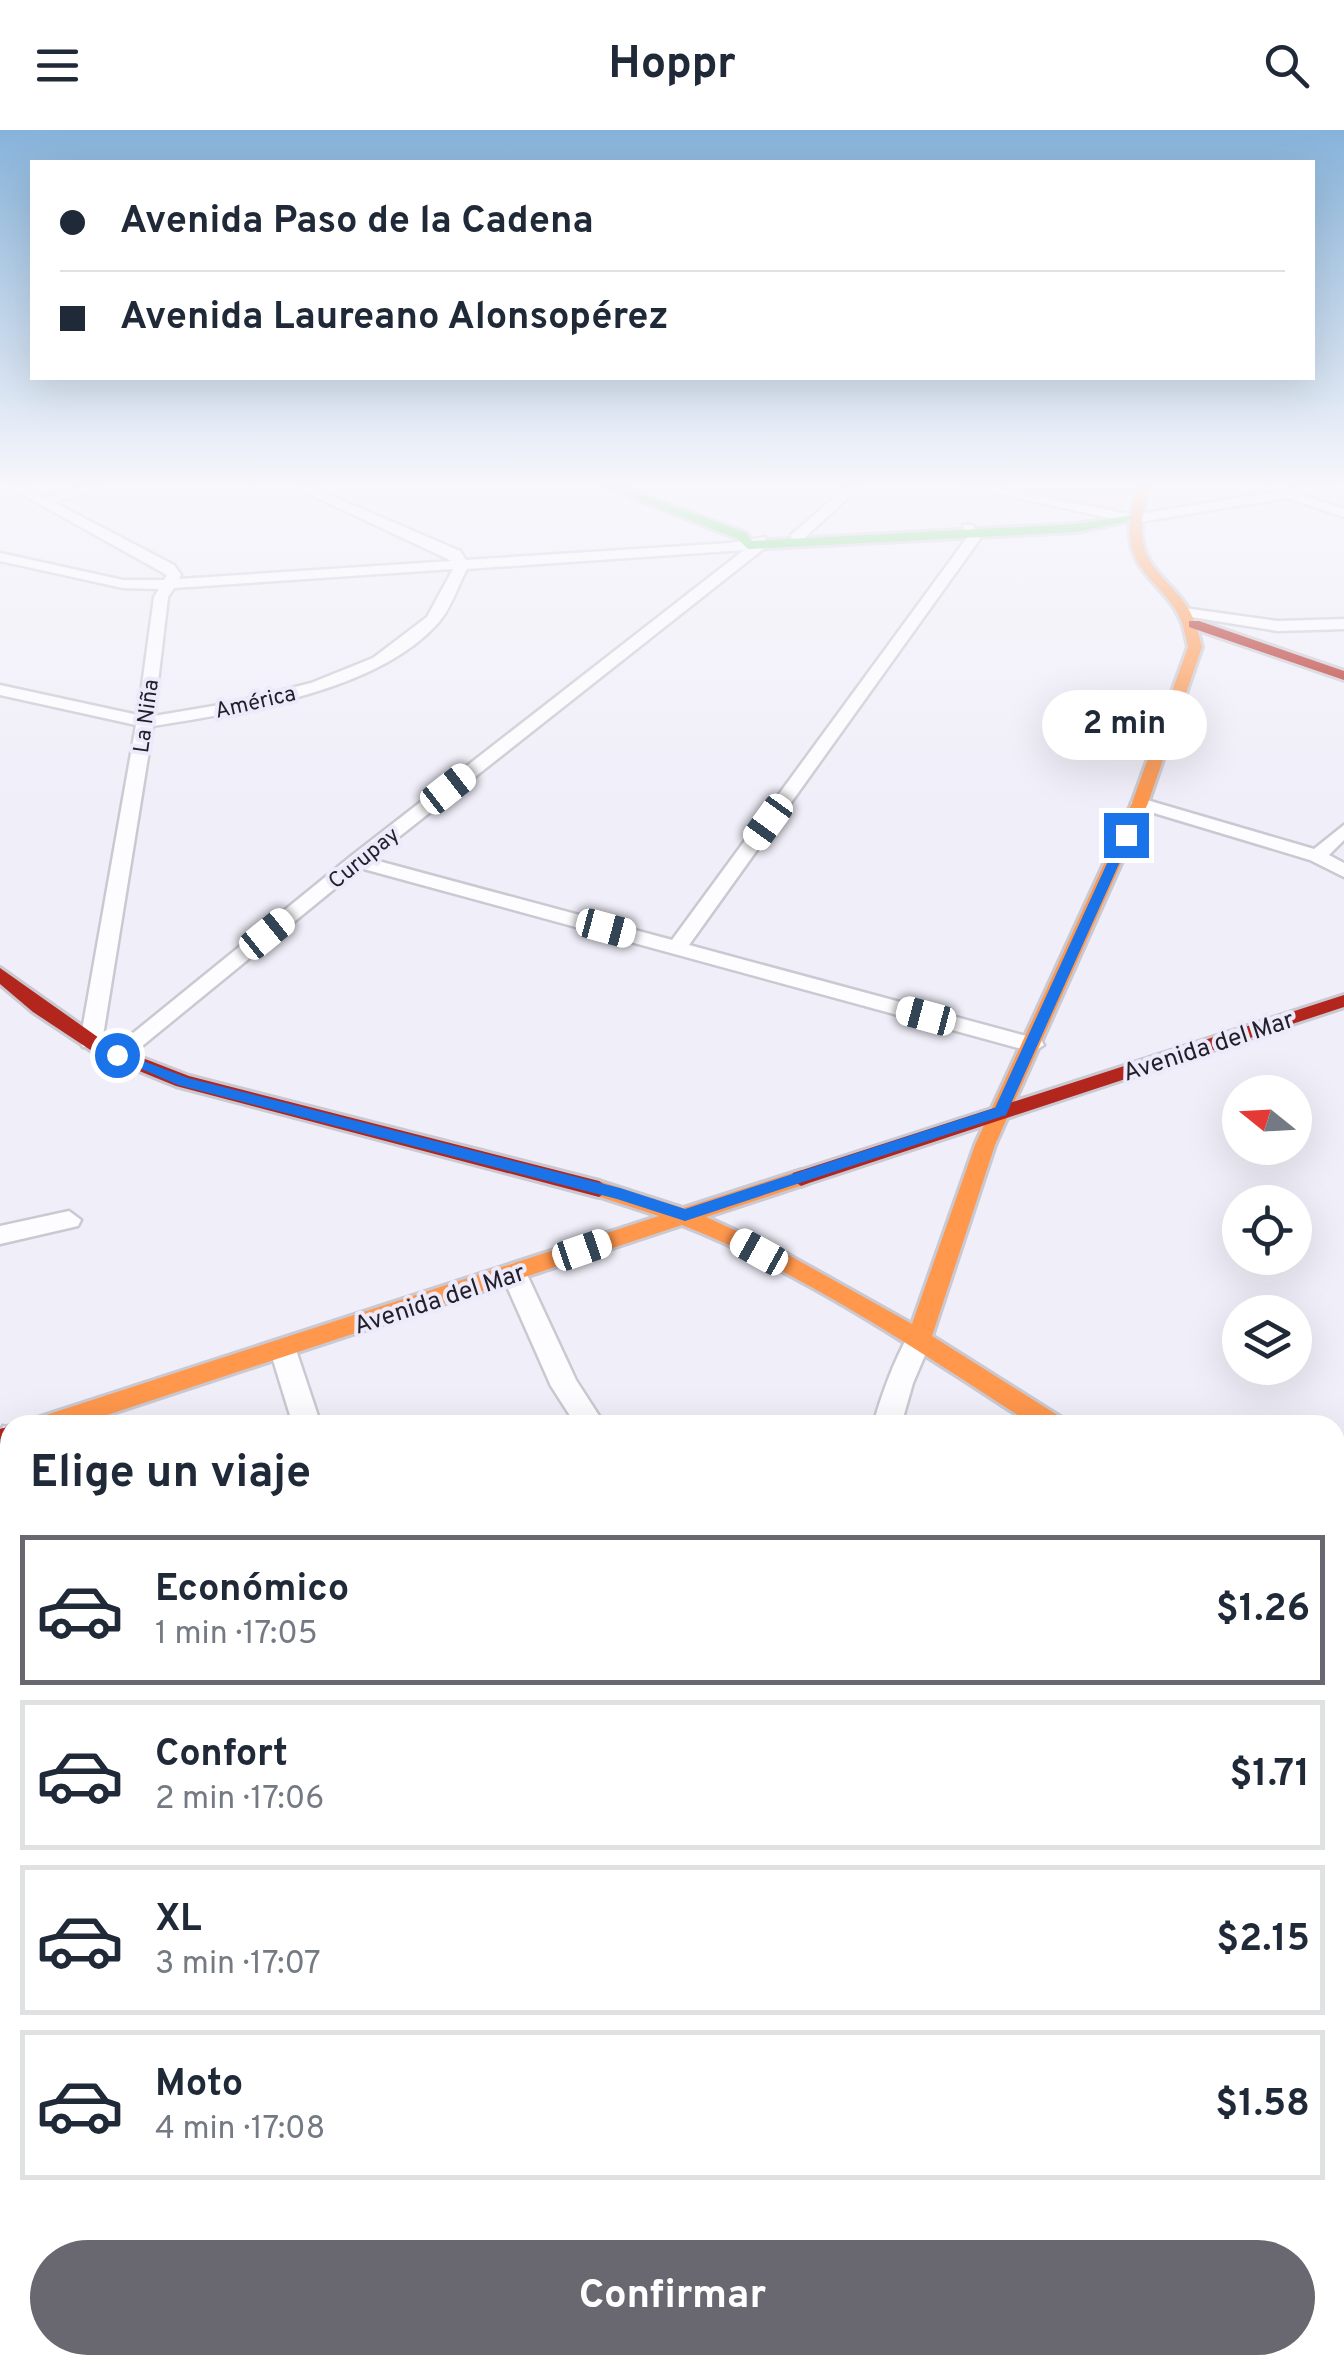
<!DOCTYPE html>
<html lang="es">
<head>
<meta charset="utf-8">
<style>
  :root { --surface:#fff; --page:#f2f2f3; --text:#1f2937; --muted:#747a83; --line:#e0e1e3; --accent:#696770 }
  body { margin:0; font-family:Overpass,sans-serif; background:var(--page); color:var(--text); height:100vh; display:flex; flex-direction:column; font-size:38px; white-space:nowrap }
  * { box-sizing:border-box; margin:0 }
  p { font-size:32px; color:var(--muted) }
  .icon { flex:none; width:55px; height:55px; fill:none; stroke:currentColor; stroke-width:2; stroke-linecap:round; stroke-linejoin:round }
  .map { position:relative; flex:1; overflow:hidden }
  .panel { position:absolute; left:0px; top:1285px; width:1345px; height:960px; display:flex; flex-direction:column; background:var(--surface); border-radius:30px 30px 0 0; box-shadow:0 10px 40px #0002 }
  .panel>* { flex:none }
  .banner { position:absolute; left:30px; top:30px; width:1285px; height:220px; border-radius:0px; box-shadow:0 10px 40px #0002; display:grid; align-content:center; height:220px; padding:0 30px; background:var(--surface) }
  .needle { width:65px; rotate:288deg }
  .buttons { position:absolute; left:1222px; top:945px; display:grid; gap:20px }
  .buttons a { display:grid; place-items:center; width:90px; height:90px; border-radius:50%; background:var(--surface); box-shadow:0 10px 40px #0002; font-size:50px }
  .end { position:absolute; width:45px; height:45px; margin:-22px; border:12px solid #1a73e8; background:#fff; box-shadow:0 0 0 5px #fff }
  .from { border-radius:50% }
  .bubble { position:absolute; height:70px; border-radius:35px; background:var(--surface); box-shadow:0 10px 40px #0002; font-size:32px; font-weight:700; line-height:70px; text-align:center }
  .car { position:absolute; width:30px; height:60px; margin:-30px -15px; border-radius:12px; box-shadow:0 0 8px 2px #0007; background:linear-gradient(#fff 24%,#345 0 40%,#fff 0 76%,#345 0 86%,#fff 0) }
  .banner b { display:flex; align-items:center; gap:35px; height:95px; font-size:38px }
  .banner b+b { border-top:2px solid var(--line) }
  .banner i { width:25px; height:25px; background:var(--text) }
  ul { padding:0; list-style:none }
  li { display:flex; align-items:center; gap:30px; height:150px; margin:0 20px 15px; padding:0 10px; border:5px solid var(--line); border-radius:0px }
  li div { flex:1 }
  li b { display:block; font-size:38px }
  li em { font-style:normal; font-weight:700 }
  li.on { border-color:var(--accent) }
  li>.icon { width:90px; height:90px; stroke-width:1.5 }
  h2 { padding:0 30px; font-size:45px; line-height:120px }
  .primary-button { display:flex; gap:20px; margin-top:auto; padding:20px 30px }
  .primary-button a { flex:1; height:115px; border-radius:60px; background:var(--accent); color:#fff; font-size:40px; font-weight:700; line-height:115px; text-align:center }
  header { display:flex; justify-content:space-between; align-items:center; height:130px; padding:0 30px; background:var(--surface); font-size:45px; font-weight:700 }
  .map>svg:first-child { display:block }
  .green { fill:#eed7e4 }
  .lines { fill:none; stroke-linecap:round; stroke-linejoin:round }
  .street-casing { stroke:#cac9d1; stroke-width:5 }
  .fast-casing { stroke:#cac9d1; stroke-width:6 }
  .slow-casing { stroke:#cac9d1; stroke-width:6 }
  .jam-casing { stroke:#cac9d1; stroke-width:6 }
  .street { fill:#fdfcfe; fill-rule:evenodd }
  .fast { fill:#63d668; fill-rule:evenodd }
  .slow { fill:#ff974d; fill-rule:evenodd }
  .jam { fill:#b3261e; fill-rule:evenodd }
  .route { fill:#1a73e8 }
  .labels { text-anchor:middle; stroke-width:8; stroke-linejoin:round; paint-order:stroke }
  .far-street-label { font-size:22px; fill:#211f27; stroke:#edeafc }
  .street-label { font-size:25px; fill:#211f27; stroke:#edeafc }
</style>
</head>
<body>
<header><svg class="icon" aria-label="menu" viewBox="0 0 24 24"><path d="M4 6h16M4 12h16M4 18h16"/></svg>Hoppr<svg class="icon" aria-label="search" viewBox="0 0 24 24"><circle cx="10" cy="10" r="6"/><path d="M15 15l6 6"/></svg></header>
<div class="map">
<svg width="1344" height="2245" viewBox="0 0 1344 2245">
  <rect width="100%" height="100%" fill="#f0eef8"/>
  <g class="green">
    <polygon points="991,357 1134,357 1121,381 1095,379"/>
    <polygon points="0,1947 10,2042 10,2235 30,2235 31,2245 0,2245"/>
  </g>
  <g class="lines">
    <g class="street-casing">
      <g id="street">
        <path d="M9 357H25L45 368 78 357H97L55 373 174 435 181 445 179 449 452 431 294 357H311L460 421 466 430 730 413 765 407 766 417 371 729 672 810 966 409 963 395H973L980 409 689 815 1041 910 1044 915 1033 922 360 738 125 930H109L106 925 350 727 744 420 467 439C458 455 451 479 438 493 377 562 239 582 153 596L102 912 99 917H83L80 912 136 595 0 565V555L138 585 154 467 159 459 123 458 0 431V423L123 450H164L167 445ZM453 439 427 487 373 528 311 553 231 573 154 586 168 467 174 458Z"/>
        <polygon points="846,357 860,357 803,409 803,416 793,416 791,405"/>
        <polygon points="967,357 992,357 1133,385 1304,357 1333,357 1302,365 1344,379 1344,387 1287,368 1133,393"/>
        <polygon points="1184,478 1278,491 1344,489 1344,499 1278,501 1179,485 1179,479"/>
        <polygon points="1140,668 1314,719 1344,695 1344,710 1329,725 1344,733 1344,747 1310,730 1134,677 1131,673"/>
        <polygon points="69,1081 81,1090 78,1096 0,1114 0,1096"/>
        <polygon points="514,1133 523,1136 576,1250 605,1295 576,1295 551,1256 501,1143 505,1136"/>
        <path d="M918 1201 927 1204 931 1211 913 1253 901 1295H873C882 1263 893 1233 909 1204Z"/>
        <polygon points="283,1210 292,1213 296,1220 321,1295 293,1295 270,1220 274,1213"/>
        <polygon points="3,1296 10,1299 10,1367 0,1364"/>
        <polygon points="122,2235 164,2235 165,2245 123,2245"/>
        <polygon points="581,2235 623,2235 626,2245 584,2245"/>
        <polygon points="878,2235 928,2235 924,2245 874,2245"/>
        <polygon points="1245,2235 1290,2235 1294,2245 1249,2245"/>
      </g>
    </g>
    <g class="fast-casing">
      <polygon id="fast" points="605,357 622,357 746,403 752,411 1076,394 1133,385 1139,389 1076,402 748,419 738,409"/>
    </g>
    <g class="slow-casing">
      <path id="slow" d="M1137 357H1149C1145 375 1139 394 1143 413 1148 438 1170 453 1184 472 1194 486 1198 501 1202 517L1148 673 995 1015 932 1206 1062 1288 1065 1295H1033C920 1222 808 1145 682 1095L77 1295H34L37 1288 46 1285 659 1086 591 1064 588 1059 591 1054 599 1051 683 1078 801 1040 809 1043 812 1048 809 1053 706 1087 785 1123 912 1194 975 1015 1132 673 1188 517C1185 503 1183 491 1175 479 1161 456 1135 441 1131 413 1127 394 1133 375 1137 357Z"/>
    </g>
    <g class="jam-casing">
      <g id="jam">
        <polygon points="1189,491 1199,491 1344,541 1344,550 1189,497"/>
        <polygon points="0,838 109,915 189,946 599,1051 610,1059 599,1067 176,956 95,923 33,882 0,854"/>
        <polygon points="1344,865 1344,877 809,1053 801,1056 790,1048 793,1043"/>
        <polygon points="10,1296 10,1316 0,1319 0,1299"/>
        <polygon points="1335,1459 1344,1462 1344,1489 1335,1485"/>
      </g>
    </g>
    <use href="#street" class="street"/>
    <use href="#fast" class="fast"/>
    <use href="#slow" class="slow"/>
    <use href="#jam" class="jam"/>
  </g>
  <linearGradient id="sky" x2="0" y2="1"><stop stop-color="#87b3da"/><stop offset="0.53" stop-color="#f8f7fc"/><stop offset="1" stop-color="#f8f7fc" stop-opacity="0"/></linearGradient>
  <rect width="1344" height="671" fill="url(#sky)"/>
  <polygon class="route" points="1126,702 1132,705 1006,985 685,1091 617,1069 178,955 110,925 117,921 188,948 620,1058 685,1079 995,978 1120,705"/>
  <g class="labels">
    <g class="far-street-label">
      <text transform="translate(255 571) rotate(-13)" y="8">América</text>
      <text transform="translate(145 586) rotate(-82)" y="8">La Niña</text>
      <text transform="translate(363 727) rotate(-39)" y="8">Curupay</text>
    </g>
    <g class="street-label">
      <text transform="translate(1208 915) rotate(-18)" y="9">Avenida del Mar</text>
      <text transform="translate(439 1168) rotate(-18)" y="9">Avenida del Mar</text>
    </g>
  </g>
</svg>
<div class="buttons">
<a><svg class="needle" viewBox="-14 -14 28 28"><path d="M0-13l5 13h-10z" fill="#e53935"/><path d="M0 13l5-13h-10z" fill="#747a83"/></svg></a>
<a><svg class="icon" aria-label="locate" viewBox="0 0 24 24"><circle cx="12" cy="12" r="6"/><path d="M12 2v4M12 18v4M2 12h4M18 12h4"/></svg></a>
<a><svg class="icon" aria-label="layers" viewBox="0 0 24 24"><path d="M12 4l9 5-9 5-9-5zM3 14l9 5 9-5"/></svg></a>
</div>
<i class="end from" style="left:117px;top:925px"></i>
<i class="end" style="left:1126px;top:705px"></i>
<div class="bubble" style="left:1042px;top:560px;width:165px">2 min</div>
<i class="car" style="left:448px;top:659px;rotate:52deg"></i>
<i class="car" style="left:768px;top:692px;rotate:216deg"></i>
<i class="car" style="left:606px;top:798px;rotate:105deg"></i>
<i class="car" style="left:267px;top:804px;rotate:51deg"></i>
<i class="car" style="left:926px;top:886px;rotate:285deg"></i>
<i class="car" style="left:582px;top:1120px;rotate:71deg"></i>
<i class="car" style="left:759px;top:1122px;rotate:299deg"></i>
<div class="banner">
<b><i class="from"></i>Avenida Paso de la Cadena</b>
<b><i></i>Avenida Laureano Alonsopérez</b>
</div>
<section class="panel">
<h2>Elige un viaje</h2>
<ul>
<li class="on"><svg class="icon" aria-label="car" viewBox="0 0 24 24"><path d="M5 17H2v-5l4-1 3-4h7l3 4 3 1v5h-3M9 17h6M6 11h13"/><circle cx="7" cy="17" r="2"/><circle cx="17" cy="17" r="2"/></svg><div><b>Económico</b><p>1 min · 17:05</p></div><em>$1.26</em></li>
<li><svg class="icon" aria-label="car" viewBox="0 0 24 24"><path d="M5 17H2v-5l4-1 3-4h7l3 4 3 1v5h-3M9 17h6M6 11h13"/><circle cx="7" cy="17" r="2"/><circle cx="17" cy="17" r="2"/></svg><div><b>Confort</b><p>2 min · 17:06</p></div><em>$1.71</em></li>
<li><svg class="icon" aria-label="car" viewBox="0 0 24 24"><path d="M5 17H2v-5l4-1 3-4h7l3 4 3 1v5h-3M9 17h6M6 11h13"/><circle cx="7" cy="17" r="2"/><circle cx="17" cy="17" r="2"/></svg><div><b>XL</b><p>3 min · 17:07</p></div><em>$2.15</em></li>
<li><svg class="icon" aria-label="car" viewBox="0 0 24 24"><path d="M5 17H2v-5l4-1 3-4h7l3 4 3 1v5h-3M9 17h6M6 11h13"/><circle cx="7" cy="17" r="2"/><circle cx="17" cy="17" r="2"/></svg><div><b>Moto</b><p>4 min · 17:08</p></div><em>$1.58</em></li>
</ul>
<div class="primary-button"><a>Confirmar</a></div>
</section>
</div>
</body>
</html>
